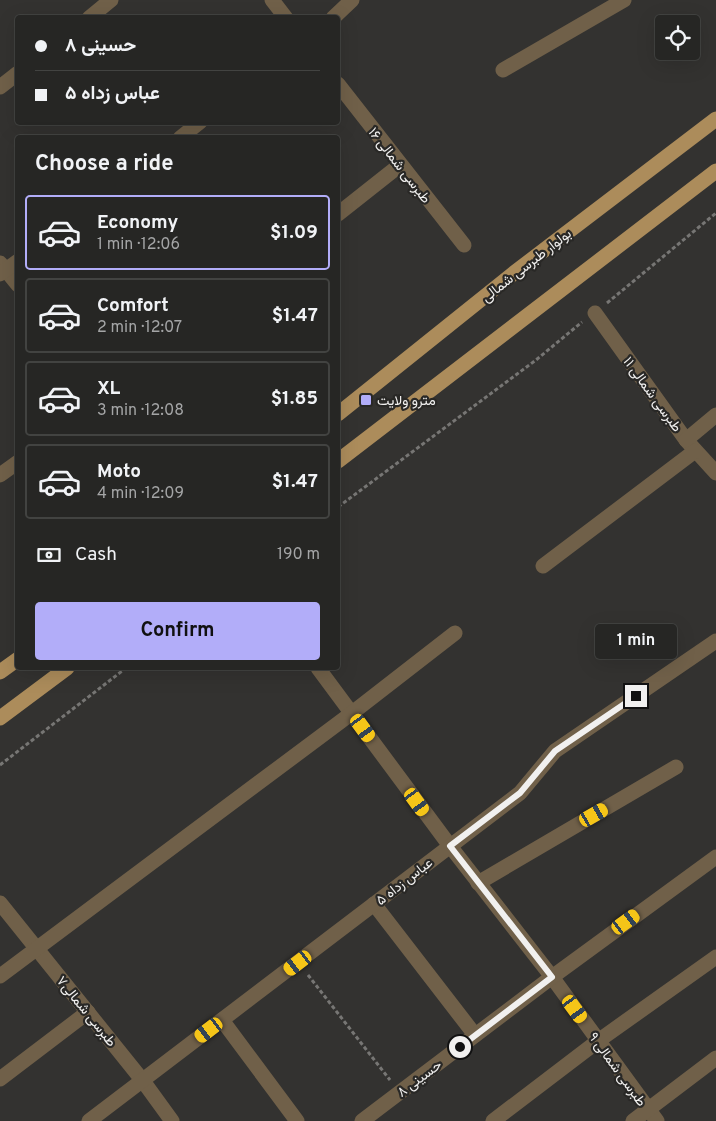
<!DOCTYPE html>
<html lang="en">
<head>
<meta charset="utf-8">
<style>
  :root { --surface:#262624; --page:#323231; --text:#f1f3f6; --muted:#a4a5a6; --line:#424341; --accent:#b2adf9 }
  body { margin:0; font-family:Overpass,Vazirmatn,sans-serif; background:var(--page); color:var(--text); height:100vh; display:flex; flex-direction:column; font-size:19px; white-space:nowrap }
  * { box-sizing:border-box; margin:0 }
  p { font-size:16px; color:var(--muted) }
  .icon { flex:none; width:28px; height:28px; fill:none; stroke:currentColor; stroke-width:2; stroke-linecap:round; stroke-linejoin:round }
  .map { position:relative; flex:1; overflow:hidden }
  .side { position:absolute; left:15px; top:135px; width:325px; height:535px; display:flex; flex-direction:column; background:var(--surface); border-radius:5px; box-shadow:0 5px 20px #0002,0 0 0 1px var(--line) }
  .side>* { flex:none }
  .top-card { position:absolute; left:15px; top:15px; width:325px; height:110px; border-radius:5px; box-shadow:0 5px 20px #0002,0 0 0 1px var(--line); display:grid; align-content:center; height:110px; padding:0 20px; background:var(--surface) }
  .buttons { position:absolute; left:655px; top:15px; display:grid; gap:10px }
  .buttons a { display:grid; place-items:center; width:45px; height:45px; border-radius:5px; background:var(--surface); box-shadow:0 5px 20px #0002,0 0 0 1px var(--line); font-size:25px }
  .end { position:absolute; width:22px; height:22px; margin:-11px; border:6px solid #f1f0ef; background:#111; box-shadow:0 0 0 2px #111 }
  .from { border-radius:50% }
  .bubble { position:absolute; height:35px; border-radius:5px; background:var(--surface); box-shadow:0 5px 20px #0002,0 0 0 1px var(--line); font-size:16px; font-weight:700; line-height:35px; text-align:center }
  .car { position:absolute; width:15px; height:30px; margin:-15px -8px; border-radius:6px; box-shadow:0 0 4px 1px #0007; background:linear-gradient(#f5c518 24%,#345 0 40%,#f5c518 0 76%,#345 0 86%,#f5c518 0) }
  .top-card b { display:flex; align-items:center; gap:18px; height:48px; font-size:19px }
  .top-card b+b { border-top:1px solid var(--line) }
  .top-card i { width:12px; height:12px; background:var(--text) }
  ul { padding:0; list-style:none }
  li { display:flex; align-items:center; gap:15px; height:75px; margin:0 10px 8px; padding:0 10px; border:2px solid var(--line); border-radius:5px }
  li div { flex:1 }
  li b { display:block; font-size:19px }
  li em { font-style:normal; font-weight:700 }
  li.active { border-color:var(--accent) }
  li>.icon { width:45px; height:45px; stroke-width:1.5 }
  h2 { padding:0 20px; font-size:22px; line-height:60px }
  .pay { display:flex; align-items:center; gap:12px; height:55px; padding:0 20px; font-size:19px }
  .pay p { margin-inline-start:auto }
  .button { display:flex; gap:10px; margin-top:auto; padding:10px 20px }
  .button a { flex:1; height:58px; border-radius:5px; background:var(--accent); color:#111; font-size:20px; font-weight:700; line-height:58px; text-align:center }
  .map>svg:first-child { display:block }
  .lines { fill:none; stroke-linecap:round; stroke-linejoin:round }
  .path { stroke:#777674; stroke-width:3; stroke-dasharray:4 2.5; stroke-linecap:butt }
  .minor { stroke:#706049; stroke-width:15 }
  .major { stroke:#ac8c5b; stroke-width:15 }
  .route { stroke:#f1f0ef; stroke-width:6 }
  .poi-dot { fill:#b2adf9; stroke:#292826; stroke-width:2 }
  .labels { text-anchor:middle; stroke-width:4.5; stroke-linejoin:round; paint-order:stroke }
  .street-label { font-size:14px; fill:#f1f0ef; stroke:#292826 }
  .poi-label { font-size:14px; fill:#f1f0ef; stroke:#292826; text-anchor:start }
</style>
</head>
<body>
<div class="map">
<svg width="716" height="1121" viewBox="0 0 716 1121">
  <rect width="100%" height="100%" fill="#333230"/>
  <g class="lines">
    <g class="path">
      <polyline points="607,303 716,213"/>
      <polyline points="338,507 536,360 582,322"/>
      <polyline points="0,765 126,668"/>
      <polyline points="308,975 390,1080"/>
    </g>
    <g class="minor">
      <polyline points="272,0 286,18"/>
      <polyline points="89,18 111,0"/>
      <polyline points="333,18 352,0"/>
      <polyline points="503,70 624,0"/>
      <polyline points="338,84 464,245"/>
      <polyline points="0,87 18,73"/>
      <polyline points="180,138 200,122"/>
      <polyline points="338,214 400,165"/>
      <polyline points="0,263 18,285"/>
      <polyline points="0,274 18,261"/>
      <polyline points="595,313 686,440 716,473"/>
      <polyline points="686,440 716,415"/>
      <polyline points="0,475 18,462"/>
      <polyline points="543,566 695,451"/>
      <polyline points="318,668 450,846 552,977 657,1121"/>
      <polyline points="478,883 676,767"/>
      <polyline points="0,903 143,1081 172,1121"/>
      <polyline points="374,904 475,1035"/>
      <polyline points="0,976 352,713 455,633"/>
      <polyline points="222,1020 297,1121"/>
      <polyline points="0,1079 88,1012"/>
      <polyline points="89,1121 520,793 555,751 716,641"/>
      <polyline points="362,1121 552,977 716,857"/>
      <polyline points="493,1121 598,1041 716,957"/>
      <polyline points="633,1121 716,1058"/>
    </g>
    <g class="major">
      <polyline points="338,414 514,273 716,119"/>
      <polyline points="338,461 716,171"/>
      <polyline points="0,672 18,659"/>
      <polyline points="0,718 67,668"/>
    </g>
  </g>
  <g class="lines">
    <polyline class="route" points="460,1047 552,977 450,846 520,793 555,751 636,696"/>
  </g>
  <rect class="poi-dot" x="360" y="394" width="12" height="12" rx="2.5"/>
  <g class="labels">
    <g class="street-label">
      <text transform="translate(400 165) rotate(52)" y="5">طبرسی شمالی ۱۶</text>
      <text transform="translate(526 265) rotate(-38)" y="5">بولوار طبرسی شمالی</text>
      <text transform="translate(653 394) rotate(54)" y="5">طبرسی شمالی ۱۱</text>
      <text transform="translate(404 881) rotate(-38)" y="5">عباس زداه ۵</text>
      <text transform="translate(87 1011) rotate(51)" y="5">طبرسی شمالی۷</text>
      <text transform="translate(618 1069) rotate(54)" y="5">طبرسی شمالی ۹</text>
      <text transform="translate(419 1078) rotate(-37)" y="5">حسینی ۸</text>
    </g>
    <g class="poi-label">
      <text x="377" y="405">مترو ولایت</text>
    </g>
  </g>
</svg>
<div class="buttons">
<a><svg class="icon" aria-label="locate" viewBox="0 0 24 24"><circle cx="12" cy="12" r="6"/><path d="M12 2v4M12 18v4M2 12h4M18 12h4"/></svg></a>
</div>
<i class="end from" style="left:460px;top:1047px"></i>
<i class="end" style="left:636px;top:696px"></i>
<div class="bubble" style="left:595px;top:624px;width:82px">1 min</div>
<i class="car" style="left:363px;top:728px;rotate:144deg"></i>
<i class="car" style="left:417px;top:802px;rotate:144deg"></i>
<i class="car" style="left:594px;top:815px;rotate:60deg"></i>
<i class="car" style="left:626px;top:922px;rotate:54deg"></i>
<i class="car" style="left:298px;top:963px;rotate:233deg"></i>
<i class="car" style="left:575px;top:1009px;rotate:144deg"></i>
<i class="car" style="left:209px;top:1030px;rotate:233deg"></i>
<div class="top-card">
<b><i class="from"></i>حسینی ۸</b>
<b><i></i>عباس زداه ۵</b>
</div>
<section class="side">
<h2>Choose a ride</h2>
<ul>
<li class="active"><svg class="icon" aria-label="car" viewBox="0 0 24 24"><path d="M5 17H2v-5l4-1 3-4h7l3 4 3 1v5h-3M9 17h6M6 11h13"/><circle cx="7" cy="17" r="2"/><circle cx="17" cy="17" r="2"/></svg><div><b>Economy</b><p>1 min · 12:06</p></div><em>$1.09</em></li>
<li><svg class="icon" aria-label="car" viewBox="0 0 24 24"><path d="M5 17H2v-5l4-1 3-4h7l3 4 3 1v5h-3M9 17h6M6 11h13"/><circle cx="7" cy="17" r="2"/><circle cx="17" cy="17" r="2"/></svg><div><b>Comfort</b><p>2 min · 12:07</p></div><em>$1.47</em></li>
<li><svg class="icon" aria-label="car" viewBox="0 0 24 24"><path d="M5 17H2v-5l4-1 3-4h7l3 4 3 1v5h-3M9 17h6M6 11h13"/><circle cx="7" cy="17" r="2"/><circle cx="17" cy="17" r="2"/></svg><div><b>XL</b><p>3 min · 12:08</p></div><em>$1.85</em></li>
<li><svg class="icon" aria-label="car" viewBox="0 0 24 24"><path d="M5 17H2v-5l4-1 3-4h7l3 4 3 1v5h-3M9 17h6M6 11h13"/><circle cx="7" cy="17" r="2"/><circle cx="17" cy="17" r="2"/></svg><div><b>Moto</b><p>4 min · 12:09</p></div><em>$1.47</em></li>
</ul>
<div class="pay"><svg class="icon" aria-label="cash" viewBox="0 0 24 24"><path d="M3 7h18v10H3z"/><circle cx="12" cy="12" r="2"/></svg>Cash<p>190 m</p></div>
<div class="button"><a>Confirm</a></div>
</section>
</div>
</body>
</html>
